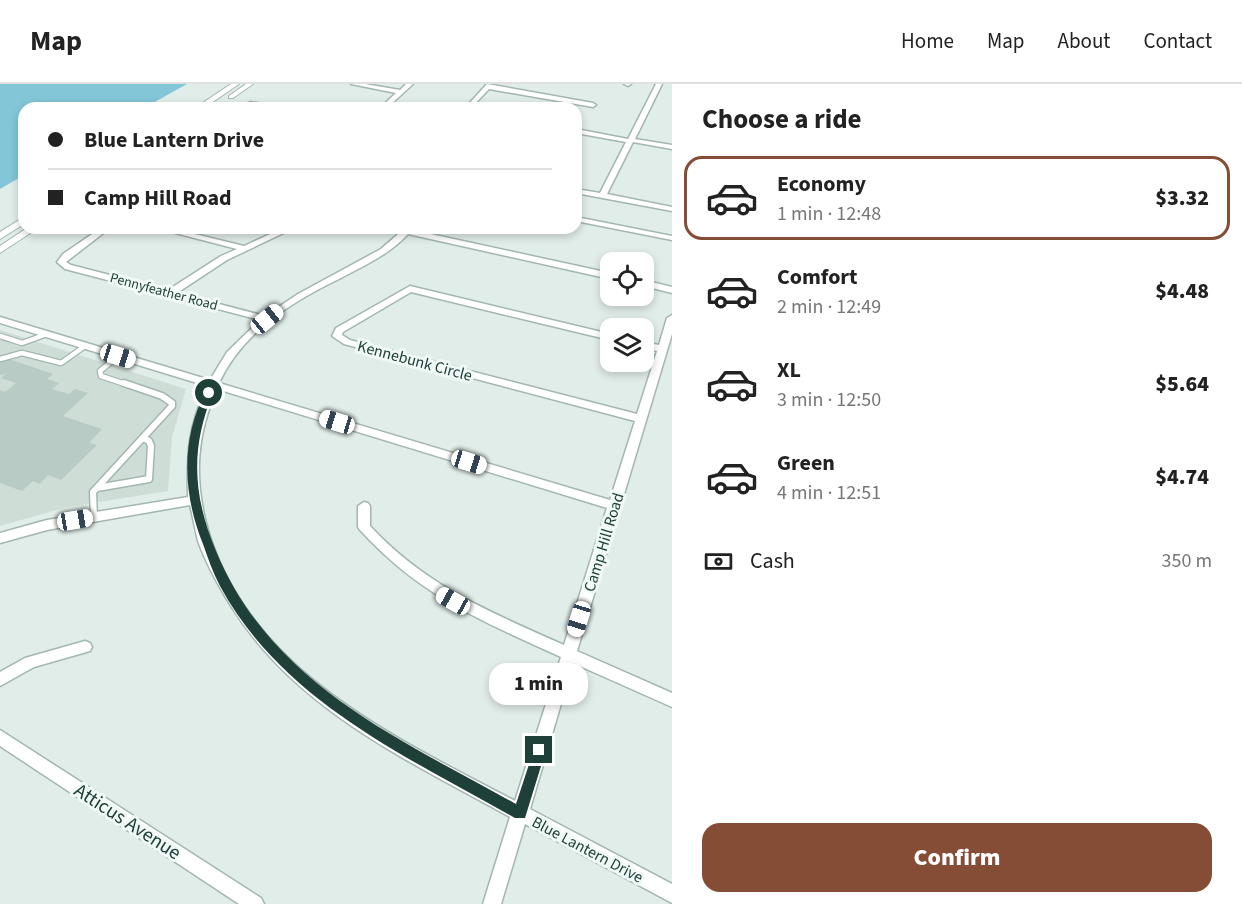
<!DOCTYPE html>
<html lang="en">
<head>
<meta charset="utf-8">
<style>
  :root { --surface:#fff; --page:#f6f6f6; --text:#222; --muted:#767676; --line:#e0e0e0; --accent:#854d35 }
  body { margin:0; font-family:"Source Sans 3",sans-serif; background:var(--page); color:var(--text); height:100vh; display:flex; flex-direction:column; font-size:22px; white-space:nowrap }
  * { box-sizing:border-box; margin:0 }
  p { font-size:20px; color:var(--muted) }
  .icon { flex:none; width:33px; height:33px; fill:none; stroke:currentColor; stroke-width:2; stroke-linecap:round; stroke-linejoin:round }
  .map { position:relative; flex:1; overflow:hidden }
  .panel { display:flex; flex-direction:column; background:var(--surface); width:570px }
  .panel>* { flex:none }
  .hud { position:absolute; left:18px; top:18px; width:564px; height:132px; border-radius:18px; box-shadow:0 3px 9px #0003; display:grid; align-content:center; height:132px; padding:0 30px; background:var(--surface) }
  .fabs { position:absolute; left:600px; top:168px; display:grid; gap:12px }
  .fabs a { display:grid; place-items:center; width:54px; height:54px; border-radius:12px; background:var(--surface); box-shadow:0 3px 9px #0003; font-size:30px }
  .end { position:absolute; width:27px; height:27px; margin:-14px; border:8px solid #1f4039; background:#fff; box-shadow:0 0 0 3px #fff }
  .from { border-radius:50% }
  .bubble { position:absolute; height:42px; border-radius:18px; background:var(--surface); box-shadow:0 3px 9px #0003; font-size:20px; font-weight:800; line-height:42px; text-align:center }
  .car { position:absolute; width:18px; height:36px; margin:-18px -9px; border-radius:8px; box-shadow:0 0 4px 2px #0007; background:linear-gradient(#fff 24%,#345 0 40%,#fff 0 76%,#345 0 86%,#fff 0) }
  .hud b { display:flex; align-items:center; gap:21px; height:57px; font-size:22px }
  .hud b+b { border-top:2px solid var(--line) }
  .hud i { width:15px; height:15px; background:var(--text) }
  ul { padding:0; list-style:none }
  li { display:flex; align-items:center; gap:18px; height:84px; margin:0 12px 9px; padding:0 18px; border:3px solid transparent; border-radius:18px }
  li div { flex:1 }
  li b { display:block; font-size:22px }
  li em { font-style:normal; font-weight:800 }
  li.selected { border-color:var(--accent) }
  li>.icon { width:54px; height:54px; stroke-width:1.5 }
  h2 { padding:0 30px; font-size:27px; line-height:72px }
  .pay { display:flex; align-items:center; gap:15px; height:66px; padding:0 30px; font-size:22px }
  .pay p { margin-inline-start:auto }
  .button { display:flex; gap:12px; margin-top:auto; padding:12px 30px }
  .button a { flex:1; height:69px; border-radius:18px; background:var(--accent); color:#fff; font-size:24px; font-weight:800; line-height:69px; text-align:center }
  header { display:flex; align-items:center; gap:36px; box-sizing:border-box; height:84px; padding:0 30px; background:var(--surface); border-bottom:2px solid var(--line) }
  header strong { font-size:28px }
  nav { display:flex; gap:33px; margin-inline-start:auto; font-size:21px }
  main { display:flex; flex:1; min-height:0 }
  .map>svg:first-child { display:block }
  .built { fill:#cfddd7 }
  .water { fill:#82c6d8 }
  .building { fill:#b8cbc4 }
  .lines { fill:none; stroke-linecap:round; stroke-linejoin:round }
  .service-far1-casing { stroke:#a3b6b0; stroke-width:7 }
  .service-casing { stroke:#a3b6b0; stroke-width:9 }
  .minor-casing { stroke:#a3b6b0; stroke-width:3 }
  .tertiary-casing { stroke:#a3b6b0; stroke-width:2 }
  .service-far1 { stroke:#fff; stroke-width:4.5 }
  .service { stroke:#fff; stroke-width:6 }
  .minor { fill:#fff; fill-rule:evenodd }
  .tertiary { fill:#fff; fill-rule:evenodd }
  .route { fill:#1f4039 }
  .labels { text-anchor:middle; stroke-width:6; stroke-linejoin:round; paint-order:stroke }
  .far-street-label { font-size:14px; fill:#1f4039; stroke:#f1f9f6 }
  .street-label { font-size:16px; fill:#1f4039; stroke:#f1f9f6 }
  .near-street-label { font-size:20px; fill:#1f4039; stroke:#f1f9f6 }
</style>
</head>
<body>
<header>
<strong>Map</strong>
<nav><a>Home</a><a>Map</a><a>About</a><a>Contact</a></nav>
</header>
<main>
<div class="map">
<svg width="672" height="820" viewBox="0 0 672 820">
  <rect width="100%" height="100%" fill="#e1ede8"/>
  <polygon class="built" points="0,246 186,305 172,353 168,407 67,423 0,442"/>
  <polygon class="water" points="0,0 187,0 144,24 24,24 24,91 0,105"/>
  <polygon class="building" points="9,275 53,290 47,295 59,299 52,305 69,310 75,305 88,309 63,332 102,345 89,359 97,361 61,396 48,391 40,400 33,397 22,407 0,399 0,306 5,308 16,299 1,294 6,290 0,291 0,278"/>
  <g class="lines">
    <g class="service-far1-casing">
      <g id="service-far1">
        <polyline points="0,252 22,259 47,250"/>
        <polyline points="118,272 100,287 101,292 128,301"/>
        <polyline points="0,275 22,269 61,279 85,262"/>
      </g>
    </g>
    <g class="service-casing">
      <g id="service">
        <polyline points="97,404 149,395 151,362 149,357 143,354"/>
        <polyline points="94,433 93,408 172,322 172,319 162,312 124,299"/>
      </g>
    </g>
    <g class="minor-casing">
      <g id="minor">
        <polygon points="351,0 365,0 400,6 406,0 413,0 387,24 380,24 396,9"/>
        <polygon points="487,0 593,19 596,21 593,23 489,5 471,24 465,24"/>
        <polygon points="624,0 631,0 628,2"/>
        <polygon points="656,0 662,0 635,55 672,61 672,65 633,58 607,110 672,123 672,127 576,109 576,105 600,109 626,58 576,49 576,45 628,55"/>
        <polygon points="250,18 275,22 278,24 248,21 248,19"/>
        <polygon points="576,133 672,152 672,156 576,137"/>
        <path d="M101 144H110L66 178 71 181 168 206 221 172 237 165 156 144H170L244 162 283 144H294L227 176 177 209 265 232 298 210 381 165 405 144H413L412 146 610 189V195L408 150C389 171 363 182 339 195 291 218 242 249 219 299L610 416 635 337 344 260 332 252 336 244 410 202 610 250V256L411 208 343 248 342 251 350 256 637 330 657 267 644 264V258L659 261 667 234 672 231V250L577 567 672 609V623L573 579 530 725 672 800V819L525 740 501 820H483L510 733C407 676 295 625 231 522 218 501 206 479 198 457 195 445 193 433 190 421L47 446 0 459V449L47 436 188 413C187 368 188 344 207 302L0 239V233L210 296 227 268 260 236 65 185 57 178 63 170ZM217 305 607 424 564 561C490 528 427 503 370 442V422L368 419 364 418 358 422V443L360 446C420 512 482 537 561 573L515 717C394 653 244 585 206 439 194 391 197 350 217 305Z"/>
        <polygon points="644,196 672,203 672,209 644,202"/>
        <polygon points="85,557 90,559 92,563 90,567 34,583 0,602 0,588 25,574"/>
        <polygon points="0,646 261,814 264,820 239,820 0,662"/>
      </g>
    </g>
    <g class="tertiary-casing">
      <g id="tertiary">
        <polygon points="231,0 239,0 204,24 195,24"/>
        <polygon points="246,0 253,0 233,14 229,14 229,12"/>
        <polygon points="24,133 24,140 0,155 0,148"/>
        <polygon points="27,144 38,144 0,169 0,162"/>
      </g>
    </g>
    <use href="#service-far1" class="service-far1"/>
    <use href="#service" class="service"/>
    <use href="#minor" class="minor"/>
    <use href="#tertiary" class="tertiary"/>
  </g>
  <path class="route" d="M206 307 213 309C190 365 193 412 216 467 271 600 398 654 516 720L535 662H544L546 666 525 734H515C406 672 283 618 220 502 213 489 208 474 203 460 183 411 180 355 206 307Z"/>
  <g class="labels">
    <g class="far-street-label">
      <text transform="translate(164 207) rotate(15)" y="5">Pennyfeather Road</text>
    </g>
    <g class="street-label">
      <text transform="translate(415 276) rotate(15)" y="6">Kennebunk Circle</text>
      <text transform="translate(603 458) rotate(-73)" y="6">Camp Hill Road</text>
      <text transform="translate(588 765) rotate(28)" y="6">Blue Lantern Drive</text>
    </g>
    <g class="near-street-label">
      <text transform="translate(128 737) rotate(33)" y="7">Atticus Avenue</text>
    </g>
  </g>
</svg>
<div class="fabs">
<a><svg class="icon" aria-label="locate" viewBox="0 0 24 24"><circle cx="12" cy="12" r="6"/><path d="M12 2v4M12 18v4M2 12h4M18 12h4"/></svg></a>
<a><svg class="icon" aria-label="layers" viewBox="0 0 24 24"><path d="M12 4l9 5-9 5-9-5zM3 14l9 5 9-5"/></svg></a>
</div>
<i class="end from" style="left:209px;top:309px"></i>
<i class="end" style="left:539px;top:666px"></i>
<div class="bubble" style="left:489px;top:579px;width:99px">1 min</div>
<i class="car" style="left:267px;top:235px;rotate:51deg"></i>
<i class="car" style="left:118px;top:272px;rotate:107deg"></i>
<i class="car" style="left:337px;top:338px;rotate:287deg"></i>
<i class="car" style="left:469px;top:378px;rotate:107deg"></i>
<i class="car" style="left:75px;top:436px;rotate:80deg"></i>
<i class="car" style="left:453px;top:517px;rotate:299deg"></i>
<i class="car" style="left:579px;top:535px;rotate:197deg"></i>
<div class="hud">
<b><i class="from"></i>Blue Lantern Drive</b>
<b><i></i>Camp Hill Road</b>
</div>
</div>
<section class="panel">
<h2>Choose a ride</h2>
<ul>
<li class="selected"><svg class="icon" aria-label="car" viewBox="0 0 24 24"><path d="M5 17H2v-5l4-1 3-4h7l3 4 3 1v5h-3M9 17h6M6 11h13"/><circle cx="7" cy="17" r="2"/><circle cx="17" cy="17" r="2"/></svg><div><b>Economy</b><p>1 min · 12:48</p></div><em>$3.32</em></li>
<li><svg class="icon" aria-label="car" viewBox="0 0 24 24"><path d="M5 17H2v-5l4-1 3-4h7l3 4 3 1v5h-3M9 17h6M6 11h13"/><circle cx="7" cy="17" r="2"/><circle cx="17" cy="17" r="2"/></svg><div><b>Comfort</b><p>2 min · 12:49</p></div><em>$4.48</em></li>
<li><svg class="icon" aria-label="car" viewBox="0 0 24 24"><path d="M5 17H2v-5l4-1 3-4h7l3 4 3 1v5h-3M9 17h6M6 11h13"/><circle cx="7" cy="17" r="2"/><circle cx="17" cy="17" r="2"/></svg><div><b>XL</b><p>3 min · 12:50</p></div><em>$5.64</em></li>
<li><svg class="icon" aria-label="car" viewBox="0 0 24 24"><path d="M5 17H2v-5l4-1 3-4h7l3 4 3 1v5h-3M9 17h6M6 11h13"/><circle cx="7" cy="17" r="2"/><circle cx="17" cy="17" r="2"/></svg><div><b>Green</b><p>4 min · 12:51</p></div><em>$4.74</em></li>
</ul>
<div class="pay"><svg class="icon" aria-label="cash" viewBox="0 0 24 24"><path d="M3 7h18v10H3z"/><circle cx="12" cy="12" r="2"/></svg>Cash<p>350 m</p></div>
<div class="button"><a>Confirm</a></div>
</section>
</main>
</body>
</html>
